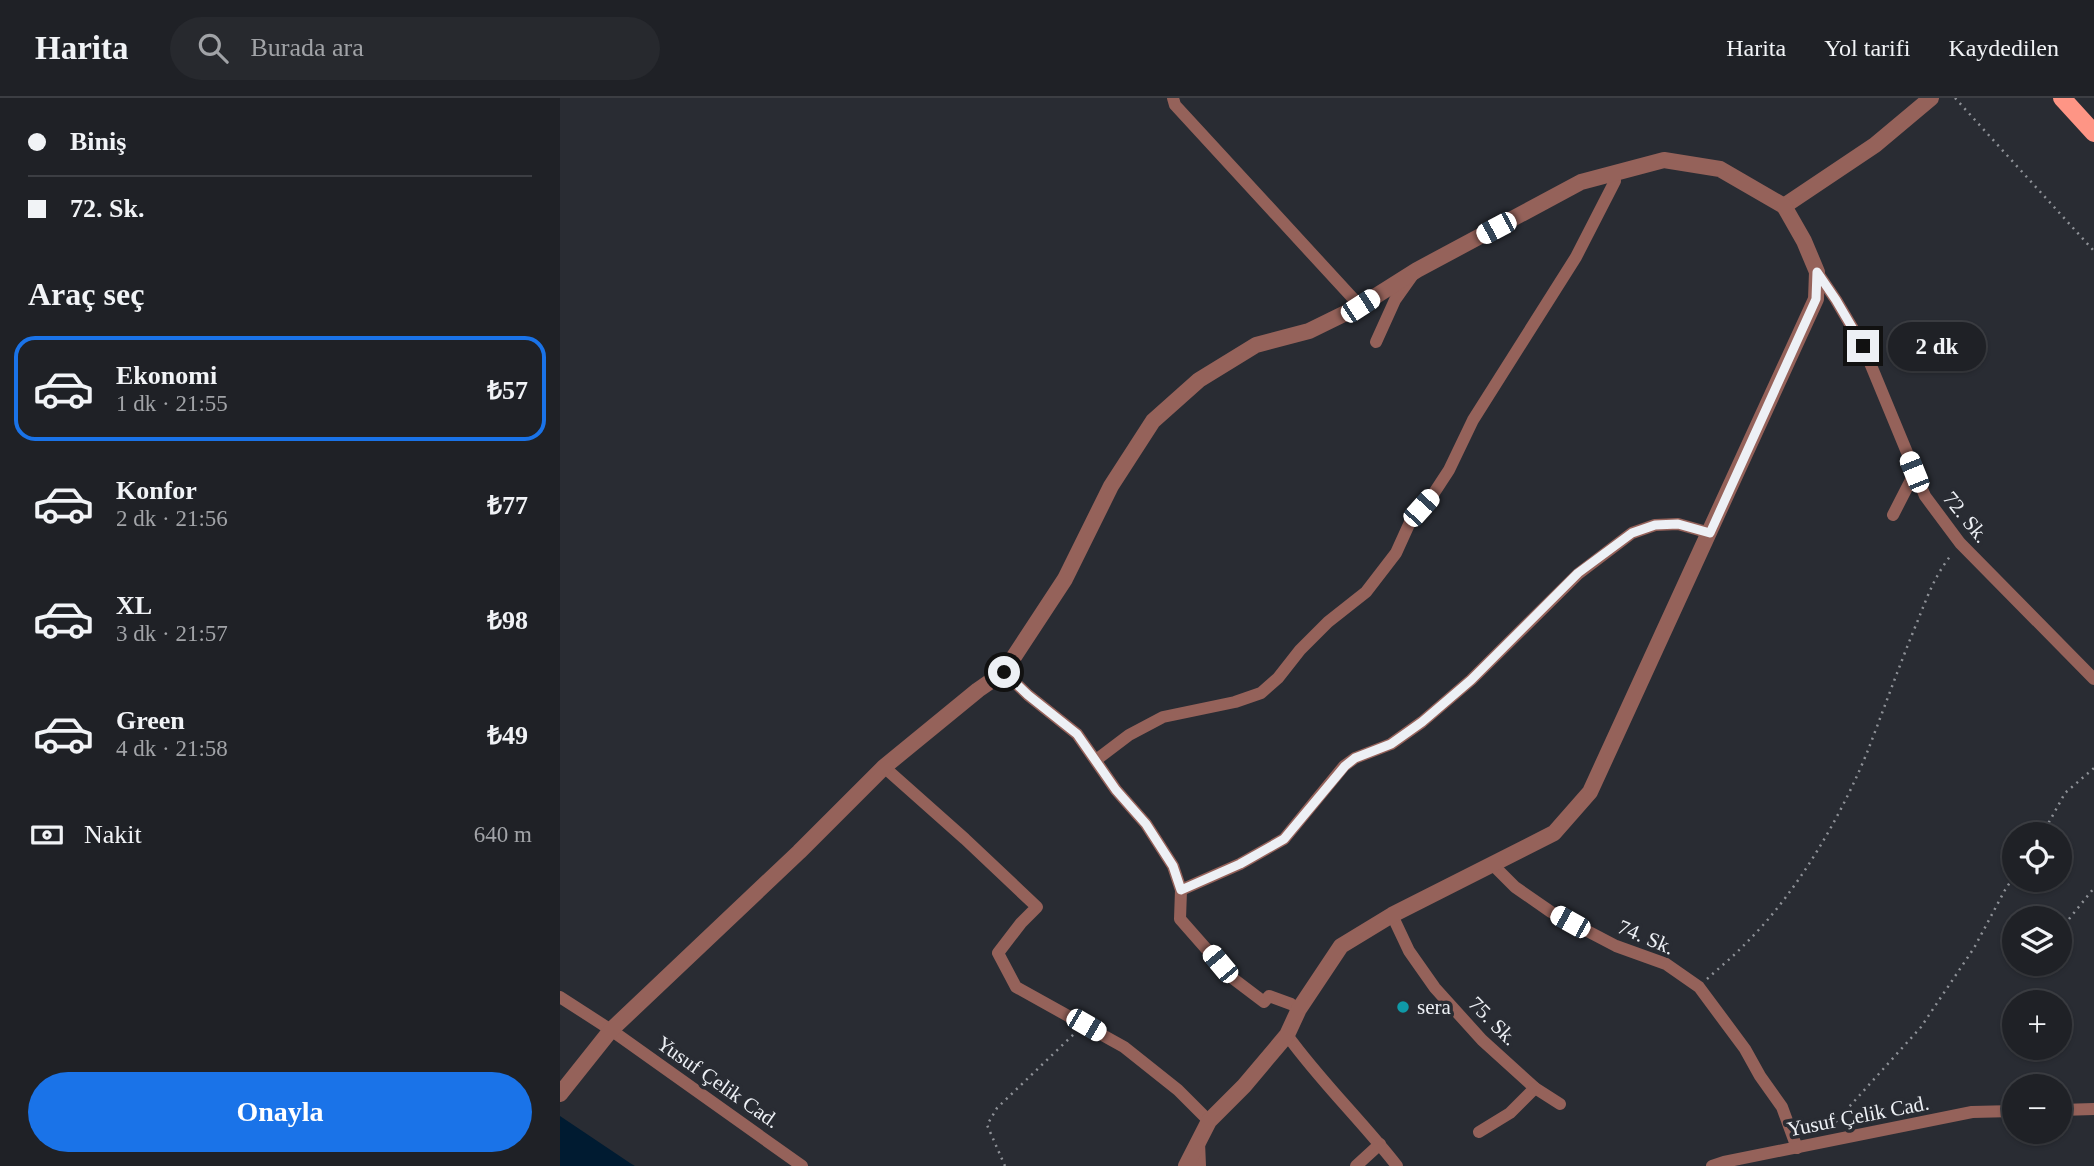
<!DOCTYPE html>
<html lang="tr">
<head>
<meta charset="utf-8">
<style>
  :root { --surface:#1f2126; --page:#27292e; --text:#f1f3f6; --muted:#a1a3a7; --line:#3c3e43; --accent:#1a73e8 }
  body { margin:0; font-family:"Times New Roman",serif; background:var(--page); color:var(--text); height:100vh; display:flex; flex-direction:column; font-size:26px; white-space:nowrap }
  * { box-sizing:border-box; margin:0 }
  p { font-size:23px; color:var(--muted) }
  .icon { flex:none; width:38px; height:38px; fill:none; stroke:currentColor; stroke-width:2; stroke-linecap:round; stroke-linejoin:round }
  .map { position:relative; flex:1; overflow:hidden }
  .panel { display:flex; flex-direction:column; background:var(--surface); width:560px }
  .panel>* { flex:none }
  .banner { display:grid; align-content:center; height:154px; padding:0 28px; background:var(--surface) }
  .buttons { position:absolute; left:1442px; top:724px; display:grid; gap:14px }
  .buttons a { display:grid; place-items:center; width:70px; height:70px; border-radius:50%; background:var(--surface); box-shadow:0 2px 5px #0004,0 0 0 2px var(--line); font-size:35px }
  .end { position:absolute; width:32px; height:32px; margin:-16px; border:9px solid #edf0f5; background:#111; box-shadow:0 0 0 4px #111 }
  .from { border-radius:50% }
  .bubble { position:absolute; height:49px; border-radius:24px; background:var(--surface); box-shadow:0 2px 5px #0004,0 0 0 2px var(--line); font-size:23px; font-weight:600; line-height:49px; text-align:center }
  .car { position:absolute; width:21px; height:42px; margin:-21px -10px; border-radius:9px; box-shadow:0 0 5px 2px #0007; background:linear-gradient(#fff 24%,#345 0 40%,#fff 0 76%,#345 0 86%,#fff 0) }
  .banner b { display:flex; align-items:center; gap:24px; height:66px; font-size:26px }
  .banner b+b { border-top:2px solid var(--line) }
  .banner i { width:18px; height:18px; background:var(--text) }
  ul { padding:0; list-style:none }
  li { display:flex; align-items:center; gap:21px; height:105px; margin:0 14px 10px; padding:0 14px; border:4px solid transparent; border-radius:21px }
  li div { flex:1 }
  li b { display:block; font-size:26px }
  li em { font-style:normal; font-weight:600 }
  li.selected { border-color:var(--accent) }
  li>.icon { width:63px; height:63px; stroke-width:1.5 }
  h2 { padding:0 28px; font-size:32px; line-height:84px }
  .pay { display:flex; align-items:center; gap:18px; height:77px; padding:0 28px; font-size:26px }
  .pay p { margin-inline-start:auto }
  .action { display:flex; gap:14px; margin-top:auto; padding:14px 28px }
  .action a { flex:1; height:80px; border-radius:42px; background:var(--accent); color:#fff; font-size:28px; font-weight:600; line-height:80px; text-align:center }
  header { display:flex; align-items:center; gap:42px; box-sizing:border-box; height:98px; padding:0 35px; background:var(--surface); border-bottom:2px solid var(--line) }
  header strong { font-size:33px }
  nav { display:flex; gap:38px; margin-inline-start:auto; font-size:24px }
  .search { width:490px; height:63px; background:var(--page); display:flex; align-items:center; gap:18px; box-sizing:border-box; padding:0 24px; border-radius:38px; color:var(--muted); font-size:26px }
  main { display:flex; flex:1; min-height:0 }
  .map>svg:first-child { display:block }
  .water { fill:#001b31 }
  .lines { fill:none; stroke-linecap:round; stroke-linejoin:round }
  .path { stroke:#8e9197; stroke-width:2.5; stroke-dasharray:2 5; stroke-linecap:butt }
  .minor { stroke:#95625a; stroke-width:12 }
  .tertiary { stroke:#95625a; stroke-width:16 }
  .primary { stroke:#fe9585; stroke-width:18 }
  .route { stroke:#edf0f5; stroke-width:9 }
  .culture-dot { fill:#0f9aa8; stroke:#292c33; stroke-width:2.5 }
  .labels { text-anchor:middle; stroke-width:7; stroke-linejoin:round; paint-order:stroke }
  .street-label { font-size:21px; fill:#edf0f5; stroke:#292c33 }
  .poi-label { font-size:21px; fill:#edf0f5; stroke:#292c33; text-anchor:start }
</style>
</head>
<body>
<header>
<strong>Harita</strong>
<div class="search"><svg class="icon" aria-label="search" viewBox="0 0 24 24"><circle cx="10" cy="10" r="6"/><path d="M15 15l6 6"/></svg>Burada ara</div>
<nav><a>Harita</a><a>Yol tarifi</a><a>Kaydedilen</a></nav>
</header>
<main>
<section class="panel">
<div class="banner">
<b><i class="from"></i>Biniş</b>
<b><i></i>72. Sk.</b>
</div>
<h2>Araç seç</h2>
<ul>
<li class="selected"><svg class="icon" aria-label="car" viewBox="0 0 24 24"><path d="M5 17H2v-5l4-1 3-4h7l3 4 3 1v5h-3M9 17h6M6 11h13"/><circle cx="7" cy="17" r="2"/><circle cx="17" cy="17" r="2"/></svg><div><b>Ekonomi</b><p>1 dk · 21:55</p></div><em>₺57</em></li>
<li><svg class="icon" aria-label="car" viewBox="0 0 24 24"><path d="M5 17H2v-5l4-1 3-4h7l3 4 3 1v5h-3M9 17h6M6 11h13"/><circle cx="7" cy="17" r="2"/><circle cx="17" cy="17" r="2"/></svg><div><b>Konfor</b><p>2 dk · 21:56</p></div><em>₺77</em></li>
<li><svg class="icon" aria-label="car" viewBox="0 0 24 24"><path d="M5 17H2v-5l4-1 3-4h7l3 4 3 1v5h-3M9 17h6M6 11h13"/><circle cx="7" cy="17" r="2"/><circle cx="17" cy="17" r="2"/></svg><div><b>XL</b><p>3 dk · 21:57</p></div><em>₺98</em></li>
<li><svg class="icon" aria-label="car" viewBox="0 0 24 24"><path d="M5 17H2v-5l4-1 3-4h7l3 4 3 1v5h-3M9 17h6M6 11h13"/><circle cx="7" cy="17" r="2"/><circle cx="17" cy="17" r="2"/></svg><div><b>Green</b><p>4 dk · 21:58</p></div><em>₺49</em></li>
</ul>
<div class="pay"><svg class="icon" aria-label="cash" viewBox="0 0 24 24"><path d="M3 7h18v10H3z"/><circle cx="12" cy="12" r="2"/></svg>Nakit<p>640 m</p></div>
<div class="action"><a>Onayla</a></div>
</section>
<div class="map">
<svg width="1534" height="1068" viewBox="0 0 1534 1068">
  <rect width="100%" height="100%" fill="#292c33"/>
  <polygon class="water" points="0,1018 70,1065 75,1068 0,1068"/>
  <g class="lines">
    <g class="path">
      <polyline points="1395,0 1534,153"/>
      <polyline points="1482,737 1505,695 1534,670"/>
      <polyline points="1509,821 1534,790"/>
      <path d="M1147 881C1160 869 1174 858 1186 845 1238 794 1284 714 1310 647 1326 605 1341 563 1358 522 1368 497 1375 477 1392 456"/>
      <polyline points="1271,1029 1361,929 1414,850 1445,792 1454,778"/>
      <polyline points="445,1068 427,1027 437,1010 515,935"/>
    </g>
    <g class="minor">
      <polyline points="613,0 615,7 800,208"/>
      <polyline points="1257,174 1276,202 1303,248 1365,398 1400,445 1534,581"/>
      <polyline points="816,244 835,202 852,178"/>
      <polyline points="1333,417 1355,374"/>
      <polyline points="444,574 468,597 517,636 556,692 586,726 613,768 621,792 620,821 671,879 704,904 709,898 731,906 739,911"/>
      <polyline points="536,662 569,637 603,619 675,604 701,595 718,580 740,552 768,524 806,494 836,455 851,422 872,398 889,372 913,322 1016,159 1055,83 1054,76"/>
      <polyline points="324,669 405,741 477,809 461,825 438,855 456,889 564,949 618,992 649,1023"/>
      <polyline points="932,766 955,789 991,814 1056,848 1106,866 1139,889 1185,951 1200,978 1222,1009 1237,1050"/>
      <polyline points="621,792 680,766 724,741 784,668 795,660 831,646 862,624 911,582 1018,476 1072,435 1095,427 1118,426 1150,435"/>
      <polyline points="832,817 849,853 875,890 922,942 975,990 1000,1006"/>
      <polyline points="0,899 51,932 242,1068"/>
      <path d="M727 937C760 983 802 1023 837 1068"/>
      <polyline points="1500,1012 1534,1011"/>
      <polyline points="919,1034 950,1015 975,990"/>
      <polyline points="639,1044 640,1068"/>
      <polyline points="796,1068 820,1046"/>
      <polyline points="1152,1068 1164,1064 1412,1014 1454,1013"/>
    </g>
    <g class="tertiary">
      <polyline points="1224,108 1315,47 1371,0"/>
      <polyline points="0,996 51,932 239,754 324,669 418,592 444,574 505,481 551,388 593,323 639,282 696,247 749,233 800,208 857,172 1021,84 1104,62 1160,71 1224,108 1244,143 1257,174 1256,201 1030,694 994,735 832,817 781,848 739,911 727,937 684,988 649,1023 626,1068"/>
    </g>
    <polyline class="primary" points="1502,0 1534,35"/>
  </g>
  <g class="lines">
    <polyline class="route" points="444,574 468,597 517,636 556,692 586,726 613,768 621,792 680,766 724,741 785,668 795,660 831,646 862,624 911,582 1018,475 1072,435 1095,427 1118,426 1150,435 1256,201 1257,174 1276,202 1303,248"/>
  </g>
  <circle class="culture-dot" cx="843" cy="909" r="7"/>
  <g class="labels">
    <g class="street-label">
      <text transform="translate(1406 419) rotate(51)" y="7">72. Sk.</text>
      <text transform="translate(1086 839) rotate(23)" y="7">74. Sk.</text>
      <text transform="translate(933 923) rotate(45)" y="7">75. Sk.</text>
      <text transform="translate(158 984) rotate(35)" y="7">Yusuf Çelik Cad.</text>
      <text transform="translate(1298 1018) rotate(-11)" y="7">Yusuf Çelik Cad.</text>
    </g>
    <g class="poi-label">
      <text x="857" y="916">sera</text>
    </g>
  </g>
</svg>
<div class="buttons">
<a><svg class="icon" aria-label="locate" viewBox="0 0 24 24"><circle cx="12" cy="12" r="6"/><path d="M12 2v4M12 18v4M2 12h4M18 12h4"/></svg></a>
<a><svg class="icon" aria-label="layers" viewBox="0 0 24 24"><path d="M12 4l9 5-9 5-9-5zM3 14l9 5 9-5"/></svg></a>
<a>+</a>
<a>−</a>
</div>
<i class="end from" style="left:444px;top:574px"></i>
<i class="end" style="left:1303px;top:248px"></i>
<div class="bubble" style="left:1328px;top:224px;width:98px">2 dk</div>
<i class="car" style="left:936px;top:130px;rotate:242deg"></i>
<i class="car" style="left:800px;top:208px;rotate:57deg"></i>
<i class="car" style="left:1354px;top:374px;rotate:338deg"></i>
<i class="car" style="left:861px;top:410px;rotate:42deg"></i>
<i class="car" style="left:1010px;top:824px;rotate:299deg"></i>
<i class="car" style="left:660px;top:866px;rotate:320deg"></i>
<i class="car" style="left:526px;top:927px;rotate:120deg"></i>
</div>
</main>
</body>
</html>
